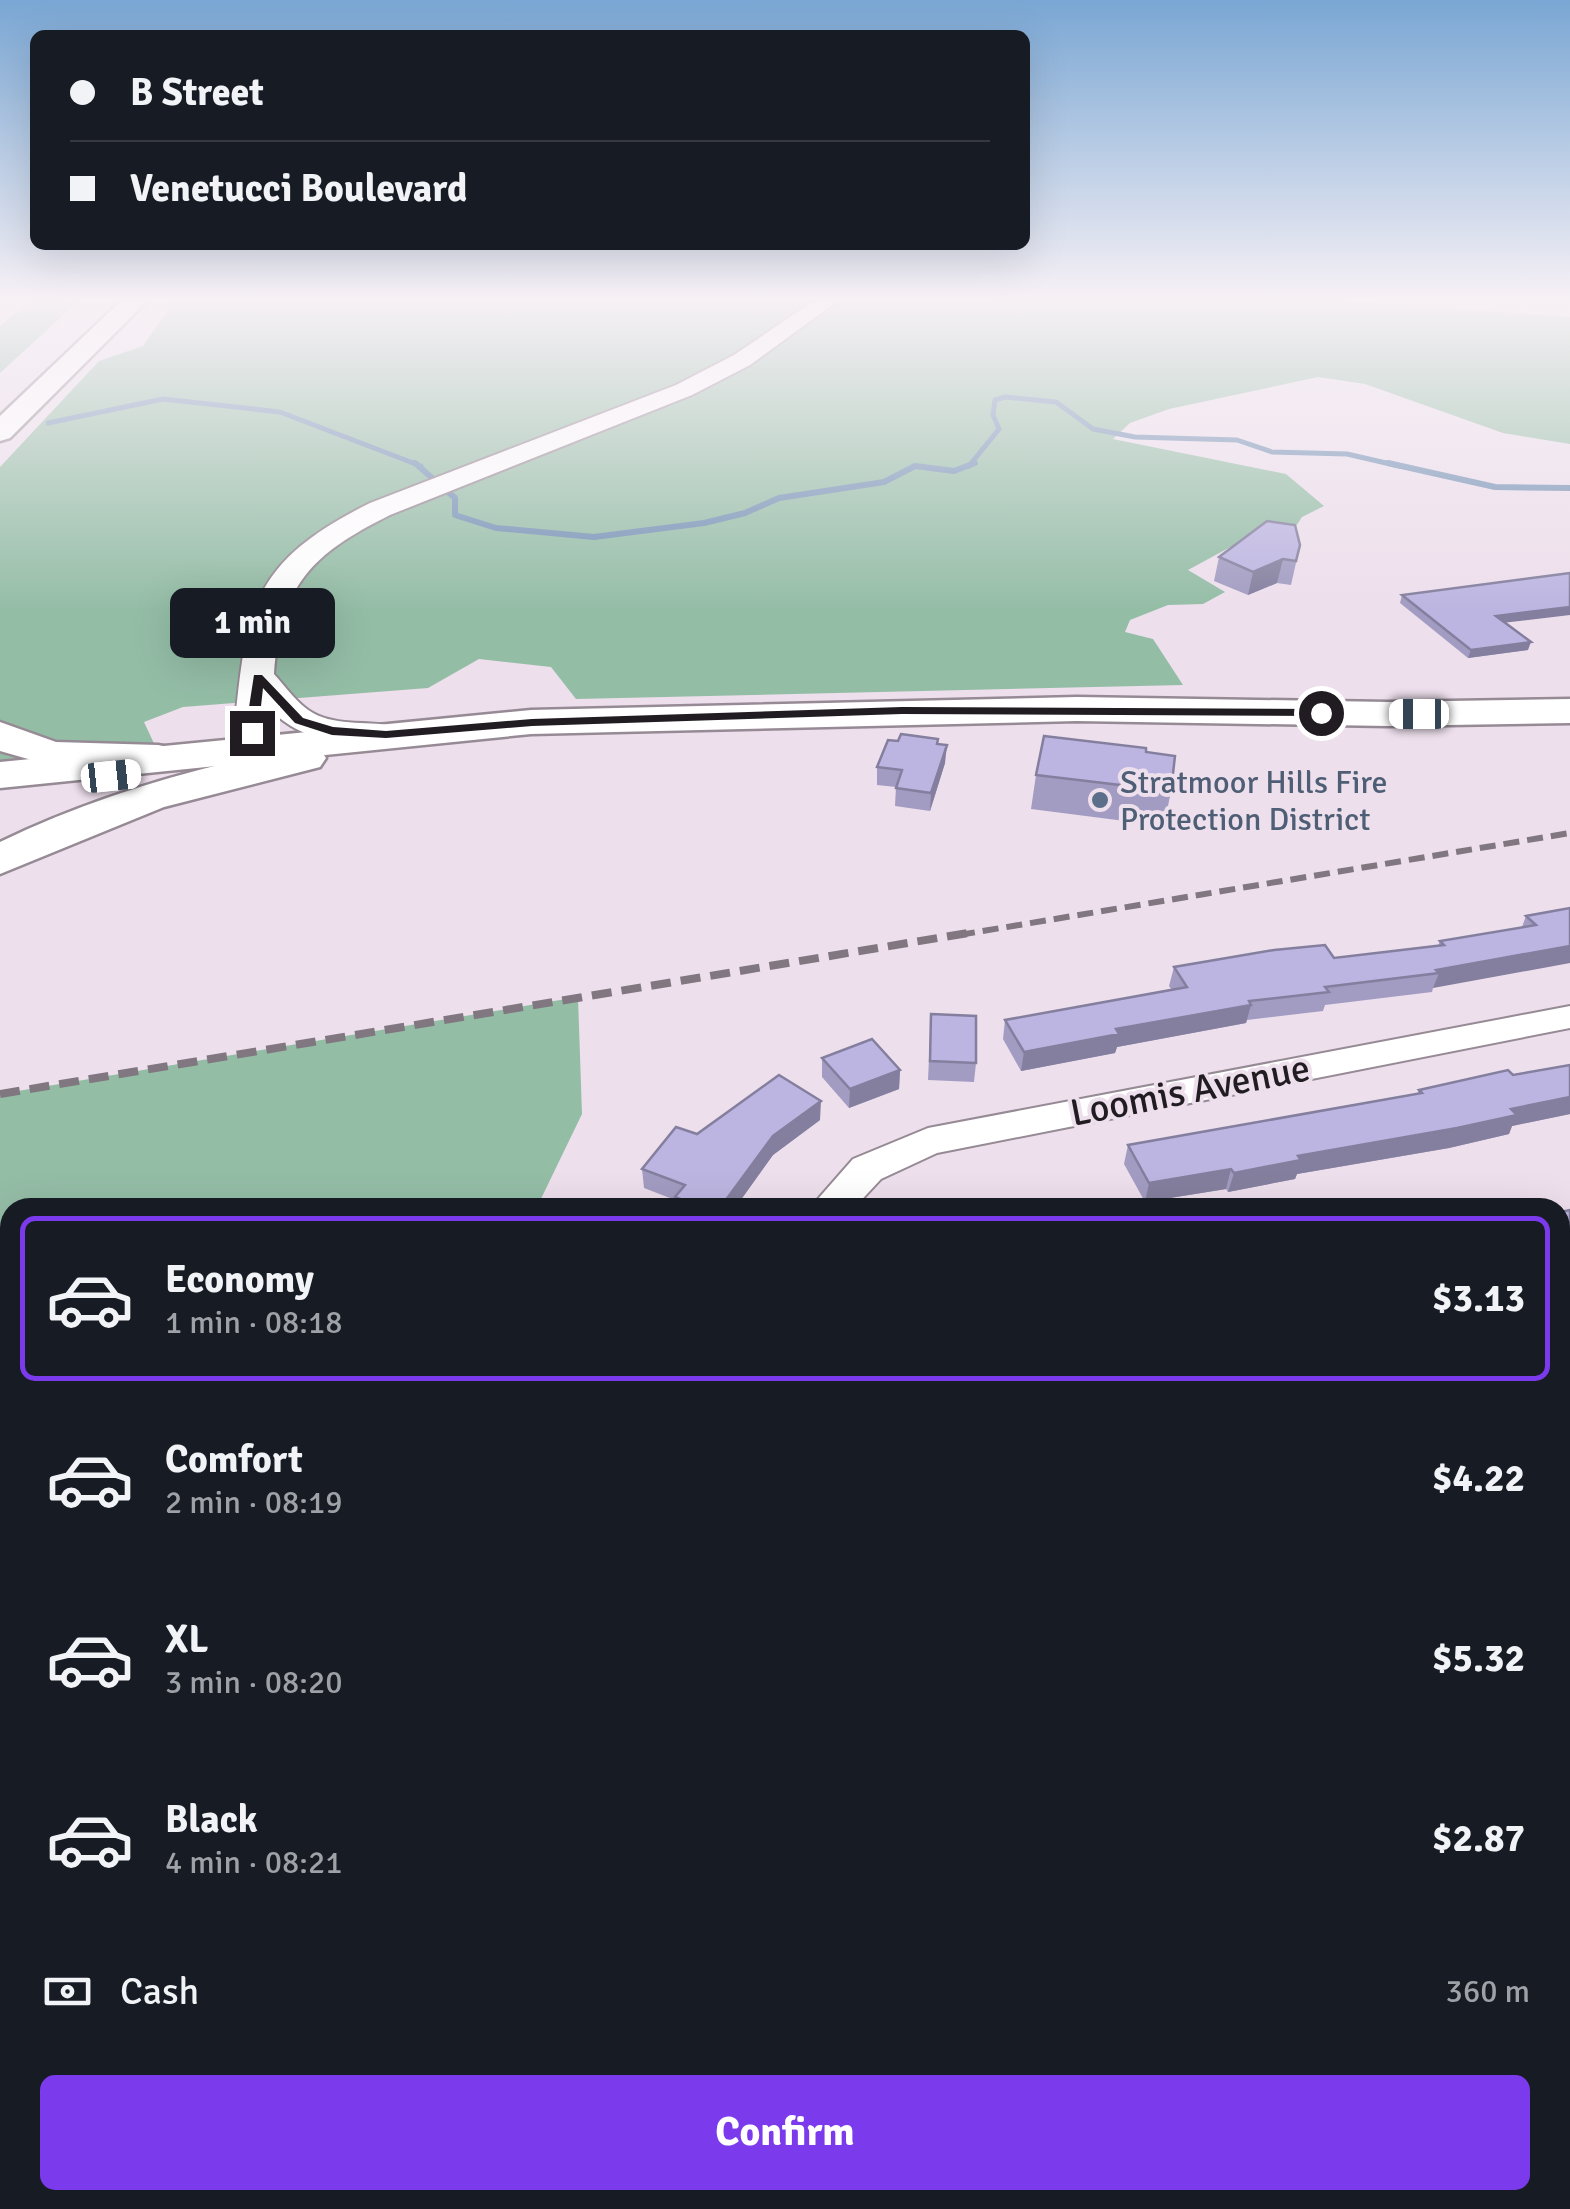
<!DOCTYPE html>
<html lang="en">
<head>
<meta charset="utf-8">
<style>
  :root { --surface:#171b24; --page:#242831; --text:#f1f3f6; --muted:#9ea1a6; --line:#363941; --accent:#7c3aed }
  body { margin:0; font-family:Signika,sans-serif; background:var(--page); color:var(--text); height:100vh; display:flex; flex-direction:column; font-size:38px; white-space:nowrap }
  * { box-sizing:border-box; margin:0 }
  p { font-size:32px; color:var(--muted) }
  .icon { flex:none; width:55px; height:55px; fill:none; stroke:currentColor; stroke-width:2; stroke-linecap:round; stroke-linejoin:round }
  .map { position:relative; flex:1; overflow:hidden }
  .details { position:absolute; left:0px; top:1198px; width:1570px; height:1012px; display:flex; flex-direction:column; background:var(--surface); border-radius:30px 30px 0 0; box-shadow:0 10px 40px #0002 }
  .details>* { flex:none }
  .banner { position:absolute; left:30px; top:30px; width:1000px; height:220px; border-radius:15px; box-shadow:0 10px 40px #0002; display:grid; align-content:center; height:220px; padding:0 40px; background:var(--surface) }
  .end { position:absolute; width:45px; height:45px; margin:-22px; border:12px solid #211c21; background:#fff; box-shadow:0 0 0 5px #fff }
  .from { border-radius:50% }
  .bubble { position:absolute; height:70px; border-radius:15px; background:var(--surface); box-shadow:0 10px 40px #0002; font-size:32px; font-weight:700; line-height:70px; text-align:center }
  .car { position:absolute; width:30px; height:60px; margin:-30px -15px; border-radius:12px; box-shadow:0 0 8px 2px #0007; background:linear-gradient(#fff 24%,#345 0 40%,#fff 0 76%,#345 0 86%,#fff 0) }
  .banner b { display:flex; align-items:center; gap:35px; height:95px; font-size:38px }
  .banner b+b { border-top:2px solid var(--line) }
  .banner i { width:25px; height:25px; background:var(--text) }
  ul { padding:18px 0 0; list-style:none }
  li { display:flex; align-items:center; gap:30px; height:165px; margin:0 20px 15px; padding:0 20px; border:5px solid transparent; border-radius:15px }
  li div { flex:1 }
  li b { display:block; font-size:38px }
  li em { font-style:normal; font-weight:700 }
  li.current { border-color:var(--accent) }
  li>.icon { width:90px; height:90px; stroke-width:1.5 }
  .pay { display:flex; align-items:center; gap:25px; height:110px; padding:0 40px; font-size:38px }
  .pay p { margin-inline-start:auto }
  .primary-button { display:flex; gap:20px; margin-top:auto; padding:20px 40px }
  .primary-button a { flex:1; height:115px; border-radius:15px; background:var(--accent); color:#fff; font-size:40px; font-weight:700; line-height:115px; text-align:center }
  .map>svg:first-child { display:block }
  .green { fill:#94bda6 }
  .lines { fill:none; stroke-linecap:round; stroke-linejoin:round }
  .stream-far1 { stroke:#7491b4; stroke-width:5 }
  .stream { stroke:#7491b4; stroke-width:6 }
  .minor-casing { stroke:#968a95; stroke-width:4 }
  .tertiary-casing { stroke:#968a95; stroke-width:4 }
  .secondary-casing { stroke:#968a95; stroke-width:5 }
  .primary-casing { stroke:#968a95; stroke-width:5 }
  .motorway-casing { stroke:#968a95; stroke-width:5 }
  .minor { fill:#fff; fill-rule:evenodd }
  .tertiary { fill:#fff; fill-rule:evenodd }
  .secondary { fill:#fff; fill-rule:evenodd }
  .primary { fill:#fff; fill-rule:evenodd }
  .motorway { fill:#fff; fill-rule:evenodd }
  .rail-far1 { stroke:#807780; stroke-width:6; stroke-dasharray:16 8; stroke-linecap:butt }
  .rail { stroke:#807780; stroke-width:8; stroke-dasharray:20 10; stroke-linecap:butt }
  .wall { fill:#a29cc2 }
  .shaded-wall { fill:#847f9e }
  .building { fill:#bcb5e1; stroke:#847f9e; stroke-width:2.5 }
  .route { fill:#211c21 }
  .service-dot { fill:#5c6f8a; stroke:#eddfec; stroke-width:4 }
  .labels { text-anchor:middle; stroke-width:8; stroke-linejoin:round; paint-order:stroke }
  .far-service-label { font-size:32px; fill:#4e5e75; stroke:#eddfec; text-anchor:start }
  .street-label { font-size:38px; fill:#211c21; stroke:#eddfec }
</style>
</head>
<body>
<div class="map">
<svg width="1570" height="2209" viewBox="0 0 1570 2209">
  <rect width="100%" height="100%" fill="#eddfec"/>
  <g class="green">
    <polygon points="31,300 80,300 0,373 0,326"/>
    <polygon points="175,300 1331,300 1570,317 1570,444 1503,433 1365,384 1318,377 1169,409 1130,423 1113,439 1286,474 1324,506 1302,517 1284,544 1247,538 1188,570 1225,592 1203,604 1168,605 1130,620 1125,632 1153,639 1183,685 576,699 551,667 479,659 428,688 183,707 144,722 157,750 0,766 0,467 99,361 143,346"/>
    <polygon points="578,997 582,1114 537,1207 10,1208 10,2200 898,2200 899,2209 0,2209 0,1094"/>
  </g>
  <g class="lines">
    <g class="stream-far1">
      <polyline points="48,423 163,399 280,412 421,466"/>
      <polyline points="969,466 999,429 993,415 995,400 1005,397 1056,402 1093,429 1135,437 1237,440 1272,452 1347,454 1399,466"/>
    </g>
    <g class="stream">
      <polyline points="415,463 455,498 455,515 496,528 594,537 704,523 745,513 779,498 884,482 915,466 954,471 975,463"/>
      <polyline points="1388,463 1495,487 1570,488"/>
    </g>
    <g class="minor-casing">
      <g id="minor">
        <polygon points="1570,1006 1570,1028 937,1153 881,1179 854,1208 810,1208 853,1159 928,1128"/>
        <polygon points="1570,1357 1570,1395 1560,1398 1560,1360"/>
        <polygon points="1317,2200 1383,2200 1386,2209 1320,2209"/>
      </g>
    </g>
    <g class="tertiary-casing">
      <path id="tertiary" d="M815 300H839L750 365 692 395 390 515C312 554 281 584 274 674 285 686 298 705 313 713 338 727 371 720 398 727L404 734 398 741C357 752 300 741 271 710L268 748 263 756 250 759 237 756 232 748C247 617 241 567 370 503L676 385 734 355Z"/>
    </g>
    <g class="secondary-casing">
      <polygon id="secondary" points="1077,697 1388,702 1570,699 1570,723 1388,726 1077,721 531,734 0,788 0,762 531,710"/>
    </g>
    <g class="primary-casing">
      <g id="primary">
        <polygon points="0,722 56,742 158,745 173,748 179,757 173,766 158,769 56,767 0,751"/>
        <path d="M305 746 320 749 326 758 320 767 164 807 0 874V842C97 795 200 766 305 746Z"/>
      </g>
    </g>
    <g class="motorway-casing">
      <polygon id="motorway" points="122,300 148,300 10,438 0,441 0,416"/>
    </g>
    <use href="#minor" class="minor"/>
    <use href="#tertiary" class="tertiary"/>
    <use href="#secondary" class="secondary"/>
    <use href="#primary" class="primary"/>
    <use href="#motorway" class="motorway"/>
    <polyline class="rail-far1" points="959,935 1570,833"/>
    <polyline class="rail" points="0,1094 974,932"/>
  </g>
  <g class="wall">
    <polygon points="1300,545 1291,585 1277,583 1248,595 1214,581 1219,557"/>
    <polygon points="1402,595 1505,623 1528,650 1468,658 1400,603"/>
    <polygon points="937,744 945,763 930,811 895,806 896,787 877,785 877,767"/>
    <polygon points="1146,752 1171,791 1164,826 1031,809 1036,775"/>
    <polygon points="1570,908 1433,988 1432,992 1325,1005 1323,1011 1247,1020 1246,1023 1117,1047 1115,1053 1021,1071 1003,1039 1005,1020 1172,990 1169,986 1174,967 1334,958 1438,946 1440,941 1522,927 1526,916"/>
    <polygon points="931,1014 976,1063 974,1082 928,1080"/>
    <polygon points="822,1058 900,1070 899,1089 849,1108 822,1077"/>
    <polygon points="1570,1065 1570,1114 1512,1126 1509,1134 1449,1148 1297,1174 1295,1179 1228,1192 1226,1189 1145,1202 1124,1164 1128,1145 1417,1094 1419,1090"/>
    <polygon points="820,1120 773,1155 735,1208 676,1208 675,1200 644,1188 642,1169 697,1134"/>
    <polygon points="1570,2073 1570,2209 1492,2209 1489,2200 1560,2200"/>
    <polygon points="1075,2200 1217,2200 1218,2209 1076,2209"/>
  </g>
  <g class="shaded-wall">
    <polygon points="1283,559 1277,583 1248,595 1253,572"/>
    <polygon points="1570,607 1570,615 1493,624 1496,616"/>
    <polygon points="1531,642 1528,650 1468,658 1471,650"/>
    <polygon points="947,745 945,763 930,811 931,793"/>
    <polygon points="1570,946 1570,963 1433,988 1439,973 1436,970"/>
    <polygon points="1251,1005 1246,1023 1117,1047 1115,1053 1021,1071 1024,1052 1116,1029"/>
    <polygon points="900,1070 899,1089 849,1108 850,1089"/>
    <polygon points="1570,1097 1570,1114 1512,1126 1509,1134 1449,1148 1297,1174 1295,1179 1228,1192 1234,1173 1298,1156"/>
    <polygon points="821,1101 820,1120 773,1155 735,1208 720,1208 773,1136"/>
    <polygon points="1231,1169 1226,1189 1145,1202 1149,1183"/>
    <polygon points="1570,1274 1570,1289 1560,1294 1560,1279"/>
    <polygon points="1570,1551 1570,1562 1567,1567 1560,1570 1560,1557"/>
    <polygon points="1570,1579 1570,1581 1560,1596 1560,1584"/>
  </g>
  <g class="building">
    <polygon points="1267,521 1295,525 1300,545 1296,561 1283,559 1253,572 1219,557"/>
    <polygon points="1570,573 1570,607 1496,616 1531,642 1471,650 1402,595"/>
    <polygon points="901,734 938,739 937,744 947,745 931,793 896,788 902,770 877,767 888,740 898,741"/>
    <polygon points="1044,736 1146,748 1146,752 1175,756 1171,791 1036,775"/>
    <polygon points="1570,908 1570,946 1436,970 1439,973 1325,987 1329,992 1249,1001 1251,1005 1116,1029 1119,1034 1024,1052 1005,1020 1187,987 1174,967 1274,950 1325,945 1334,958 1444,945 1440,941 1536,925 1526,916"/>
    <polygon points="931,1014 976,1016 976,1063 930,1061"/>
    <polygon points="872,1039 900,1070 850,1089 822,1058"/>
    <polygon points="1570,1065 1570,1097 1511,1109 1517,1115 1457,1128 1298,1156 1301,1160 1234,1173 1231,1169 1149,1183 1128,1145 1422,1093 1419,1090 1508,1070 1513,1075"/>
    <polygon points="779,1075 821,1101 773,1136 720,1208 703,1208 675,1197 685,1185 642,1169 676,1127 697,1134"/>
    <polygon points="1570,1210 1570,1274 1560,1279 1560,1212"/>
    <polygon points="1570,1460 1570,1524 1563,1528 1570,1535 1570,1551 1560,1557 1560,1465"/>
    <polygon points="1560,1565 1570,1576 1570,1579 1560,1584"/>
    <polygon points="1560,2073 1570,2073 1570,2201 1516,2201 1516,2200 1560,2200"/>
    <polygon points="1086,2200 1217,2200 1218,2209 1087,2209"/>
  </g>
  <linearGradient id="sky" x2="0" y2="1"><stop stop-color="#79a6d3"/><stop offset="0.49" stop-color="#f7f1f6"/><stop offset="1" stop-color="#f7f1f6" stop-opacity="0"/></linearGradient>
  <rect width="1570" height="610" fill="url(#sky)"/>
  <polygon class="route" points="254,675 262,675 303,718 333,727 386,731 532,719 902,707 1321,709 1327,713 1321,716 902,714 532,726 386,738 332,735 295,723 263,688 258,733 252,736 245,733"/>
  <circle class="service-dot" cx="1100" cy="800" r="10"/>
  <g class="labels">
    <g class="far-service-label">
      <text x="1120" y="793">Stratmoor Hills Fire<tspan x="1120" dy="37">Protection District</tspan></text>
    </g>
    <g class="street-label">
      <text transform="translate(1190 1090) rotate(-11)" y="13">Loomis Avenue</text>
    </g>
  </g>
</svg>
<i class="end from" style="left:1321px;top:713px"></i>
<i class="end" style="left:252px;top:733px"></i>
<div class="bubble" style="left:170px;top:588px;width:165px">1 min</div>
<i class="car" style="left:1419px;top:714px;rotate:270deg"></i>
<i class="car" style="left:111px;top:776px;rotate:84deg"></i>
<div class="banner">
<b><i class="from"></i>B Street</b>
<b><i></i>Venetucci Boulevard</b>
</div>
<section class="details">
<ul>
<li class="current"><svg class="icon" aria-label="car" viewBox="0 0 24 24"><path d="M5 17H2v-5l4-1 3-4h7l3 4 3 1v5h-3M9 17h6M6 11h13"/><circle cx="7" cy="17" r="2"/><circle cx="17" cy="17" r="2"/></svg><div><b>Economy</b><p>1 min · 08:18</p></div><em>$3.13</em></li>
<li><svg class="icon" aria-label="car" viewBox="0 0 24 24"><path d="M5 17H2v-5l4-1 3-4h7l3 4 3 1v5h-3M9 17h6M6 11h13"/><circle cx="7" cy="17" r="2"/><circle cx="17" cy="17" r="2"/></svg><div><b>Comfort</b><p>2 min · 08:19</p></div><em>$4.22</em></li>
<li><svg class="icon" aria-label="car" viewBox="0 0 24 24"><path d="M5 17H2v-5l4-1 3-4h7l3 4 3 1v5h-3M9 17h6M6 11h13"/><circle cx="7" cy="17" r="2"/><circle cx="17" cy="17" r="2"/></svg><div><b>XL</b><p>3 min · 08:20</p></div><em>$5.32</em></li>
<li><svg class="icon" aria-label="car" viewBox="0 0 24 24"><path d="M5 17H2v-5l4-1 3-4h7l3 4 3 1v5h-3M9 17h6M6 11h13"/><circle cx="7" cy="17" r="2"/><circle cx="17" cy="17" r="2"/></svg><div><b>Black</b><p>4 min · 08:21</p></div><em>$2.87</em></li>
</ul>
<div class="pay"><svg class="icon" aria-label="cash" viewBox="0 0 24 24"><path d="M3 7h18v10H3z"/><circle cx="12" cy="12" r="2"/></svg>Cash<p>360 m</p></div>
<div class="primary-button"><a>Confirm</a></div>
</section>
</div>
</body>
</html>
